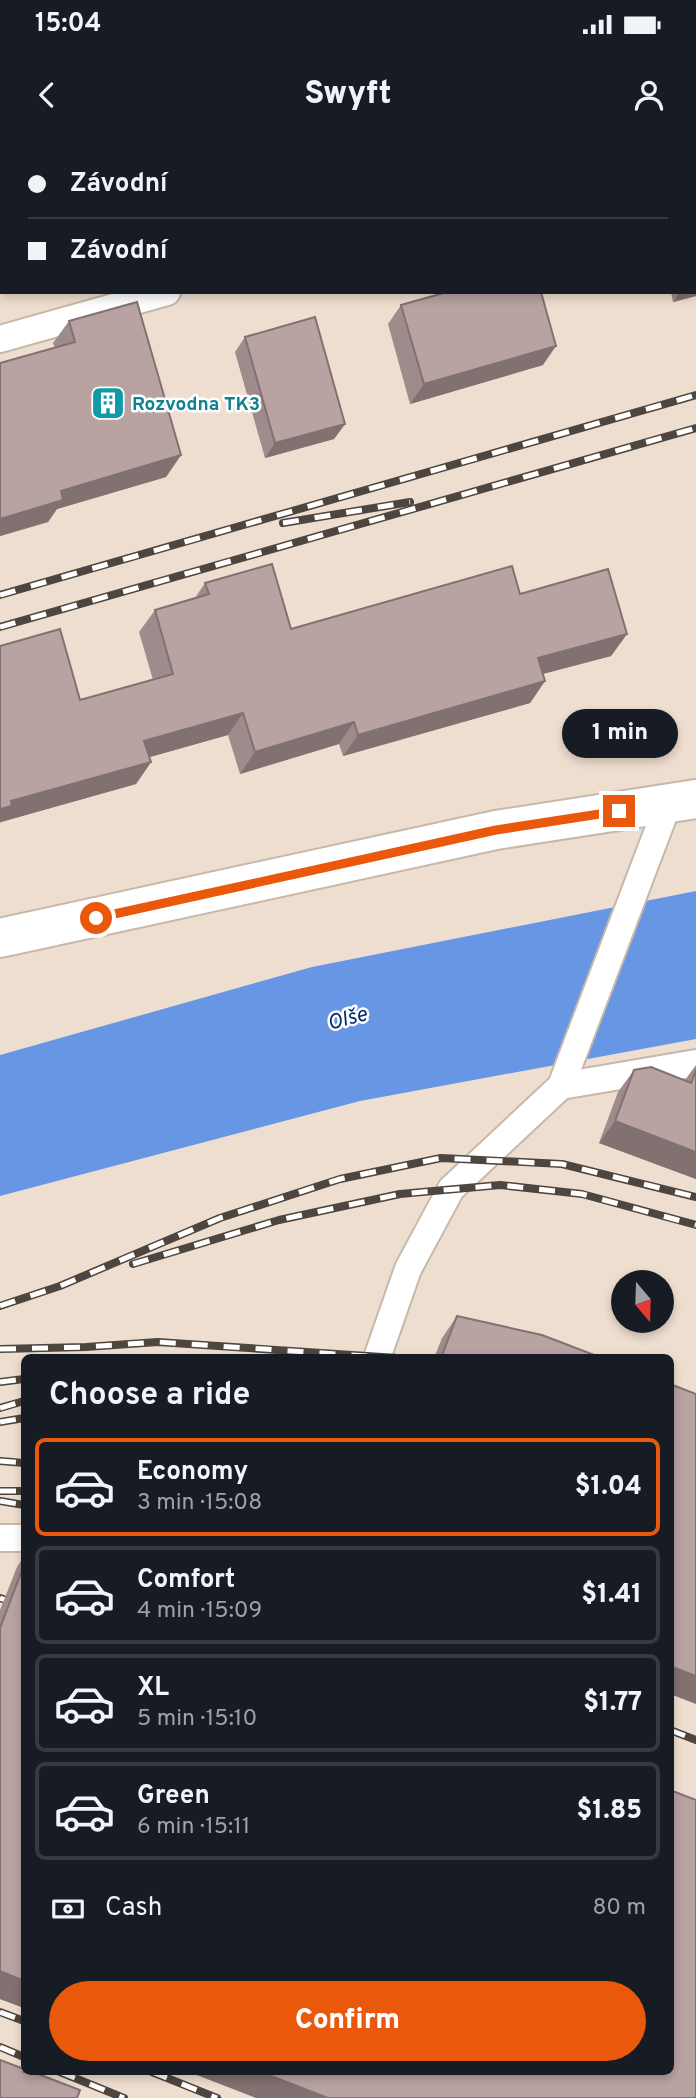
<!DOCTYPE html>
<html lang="en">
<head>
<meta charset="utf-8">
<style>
  :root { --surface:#171b24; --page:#242831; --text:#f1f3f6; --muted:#9ea1a6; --line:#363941; --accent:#ea580c }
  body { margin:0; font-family:Overpass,sans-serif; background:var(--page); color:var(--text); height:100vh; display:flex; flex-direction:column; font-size:26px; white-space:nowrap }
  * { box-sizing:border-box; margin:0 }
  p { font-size:23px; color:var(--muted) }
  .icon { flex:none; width:38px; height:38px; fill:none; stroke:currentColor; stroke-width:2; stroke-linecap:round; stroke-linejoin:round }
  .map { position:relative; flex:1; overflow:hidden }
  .details { position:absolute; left:21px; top:1214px; width:653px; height:721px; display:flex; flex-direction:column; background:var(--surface); border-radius:10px; box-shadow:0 4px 10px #0003 }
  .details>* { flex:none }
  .guide { position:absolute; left:0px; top:0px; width:696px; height:154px; box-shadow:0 4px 10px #0003; display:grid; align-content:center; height:154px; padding:0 28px; background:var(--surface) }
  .needle { width:46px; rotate:161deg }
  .fabs { position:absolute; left:611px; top:1130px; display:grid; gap:14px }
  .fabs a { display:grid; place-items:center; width:63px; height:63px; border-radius:50%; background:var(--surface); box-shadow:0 4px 10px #0003; font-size:35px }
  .end { position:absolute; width:32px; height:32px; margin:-16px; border:9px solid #ea580c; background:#fff; box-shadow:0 0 0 4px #fff }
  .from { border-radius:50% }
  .bubble { position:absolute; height:49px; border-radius:24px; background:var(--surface); box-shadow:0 4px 10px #0003; font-size:23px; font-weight:800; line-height:49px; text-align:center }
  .guide b { display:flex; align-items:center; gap:24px; height:66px; font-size:26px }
  .guide b+b { border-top:2px solid var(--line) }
  .guide i { width:18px; height:18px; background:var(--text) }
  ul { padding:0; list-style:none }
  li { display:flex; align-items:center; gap:21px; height:98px; margin:0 14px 10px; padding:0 14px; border:4px solid var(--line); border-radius:10px }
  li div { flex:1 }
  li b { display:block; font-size:26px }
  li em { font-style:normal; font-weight:800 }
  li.active { border-color:var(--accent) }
  li>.icon { width:63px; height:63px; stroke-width:1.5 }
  h2 { padding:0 28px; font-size:32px; line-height:84px }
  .pay { display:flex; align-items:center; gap:18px; height:77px; padding:0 28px; font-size:26px }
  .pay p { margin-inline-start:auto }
  .cta { display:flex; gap:14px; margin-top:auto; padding:14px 28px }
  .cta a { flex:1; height:80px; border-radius:42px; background:var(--accent); color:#fff; font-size:28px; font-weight:800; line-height:80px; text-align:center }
  .status { display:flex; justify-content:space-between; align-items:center; height:49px; padding:0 35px; background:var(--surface); direction:ltr }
  .status svg { height:19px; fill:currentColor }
  header { display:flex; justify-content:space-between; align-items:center; height:91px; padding:0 28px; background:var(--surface); font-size:32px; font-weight:800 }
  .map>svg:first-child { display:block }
  .water { fill:#6796e5 }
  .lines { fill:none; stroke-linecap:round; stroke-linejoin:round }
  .lane-casing { stroke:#c7b8a9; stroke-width:30 }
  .secondary-casing { stroke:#c7b8a9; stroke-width:42 }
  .lane { stroke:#fff; stroke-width:26 }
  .secondary { stroke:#fff; stroke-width:38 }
  .rail-casing { stroke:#4d453e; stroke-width:8 }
  .rail { stroke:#fff; stroke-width:5; stroke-dasharray:16; stroke-linecap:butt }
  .wall { fill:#9f8b8b }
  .shaded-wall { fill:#827171 }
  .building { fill:#b9a2a2; stroke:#827171; stroke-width:2 }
  .route { stroke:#ea580c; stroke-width:9 }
  .labels { text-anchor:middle; stroke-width:5; stroke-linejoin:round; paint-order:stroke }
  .culture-label { font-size:19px; font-weight:bold; fill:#0d838f; stroke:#fff; text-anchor:start }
  .water-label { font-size:21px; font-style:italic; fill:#00296d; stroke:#fff }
</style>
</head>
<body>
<div class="status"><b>15:04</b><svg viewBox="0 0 49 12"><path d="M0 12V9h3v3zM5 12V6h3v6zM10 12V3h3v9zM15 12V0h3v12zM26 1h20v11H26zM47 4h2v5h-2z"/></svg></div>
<header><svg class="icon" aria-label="back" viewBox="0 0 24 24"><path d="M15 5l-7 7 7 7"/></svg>Swyft<svg class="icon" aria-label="person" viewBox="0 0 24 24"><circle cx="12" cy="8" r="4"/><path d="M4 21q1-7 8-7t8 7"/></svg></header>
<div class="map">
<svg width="696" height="1958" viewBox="0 0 696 1958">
  <rect width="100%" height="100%" fill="#eeded0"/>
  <polygon class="water" points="696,751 696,899 360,961 0,1056 0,915 312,827"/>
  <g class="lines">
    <g class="lane-casing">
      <g id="lane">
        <polyline points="695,4 696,4"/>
        <polyline points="0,199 167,152"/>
        <polyline points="561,946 668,664"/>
        <polyline points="377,1218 408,1129 451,1049 561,946 696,923"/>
        <polyline points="0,1398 24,1398"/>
      </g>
    </g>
    <g class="secondary-casing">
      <polyline id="secondary" points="0,798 496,690 696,659"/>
    </g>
    <use href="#lane" class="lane"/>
    <use href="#secondary" class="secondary"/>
    <g class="rail-casing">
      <g id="rail">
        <polyline points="134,2 140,0"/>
        <polyline points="267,2 273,0"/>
        <polyline points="408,2 414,0"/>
        <polyline points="0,40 2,39"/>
        <polyline points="0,61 2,61"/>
        <polyline points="0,77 2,76"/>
        <polyline points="0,118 2,117"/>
        <polyline points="283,383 410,362"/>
        <polyline points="0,455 696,255"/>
        <polyline points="0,487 696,288"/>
        <polyline points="133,1124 279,1080 400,1054 500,1045 582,1054 696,1085"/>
        <polyline points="0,1166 60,1146 220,1078 340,1039 441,1018 562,1024 696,1057"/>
        <polyline points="0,1209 86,1207 158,1202 397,1218"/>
        <polyline points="0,1242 24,1239"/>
        <polyline points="0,1268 24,1261"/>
        <polyline points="0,1282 24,1278"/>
        <polyline points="0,1321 24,1323"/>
        <polyline points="0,1351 24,1351"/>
        <polyline points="0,1361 24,1365"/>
        <polyline points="0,1458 24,1466"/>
        <polyline points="670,1590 696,1600"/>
        <polyline points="0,1872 24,1881"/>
        <polyline points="0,1907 24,1917"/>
        <polyline points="60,1932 124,1958"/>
        <polyline points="152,1932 217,1958"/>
      </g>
    </g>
    <use href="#rail" class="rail"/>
  </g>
  <g class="wall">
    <polygon points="671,152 695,152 696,156 673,162"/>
    <polygon points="401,165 543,225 410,264 388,184"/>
    <polygon points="69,181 181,315 166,337 57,369 48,382 0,396 0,223 55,208 53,203"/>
    <polygon points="245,197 345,284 334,299 265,318 235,212"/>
    <polygon points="205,443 291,489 520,454 627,494 611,516 543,534 545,541 530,563 343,616 339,604 240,634 228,595 149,617 151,622 136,644 1,682 80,560 153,540 139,492 155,470 195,458"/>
    <polygon points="696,925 696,1039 599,1003 618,952 634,930 685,940"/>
    <polygon points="457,1176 602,1218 434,1218 442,1198"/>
    <polygon points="24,1416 24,1868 0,1859 0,1470 17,1427"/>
  </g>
  <g class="shaded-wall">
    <polygon points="695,140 696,140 696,156 673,162 680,152 695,152"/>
    <polygon points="556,206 543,225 410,264 424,244"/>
    <polygon points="345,284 334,299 265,318 275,303"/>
    <polygon points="181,315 166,337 57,369 48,382 0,396 0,379 61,351"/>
    <polygon points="627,494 611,516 523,539 538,518"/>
    <polygon points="545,541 530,563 343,616 358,595"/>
    <polygon points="243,573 228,595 129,623 144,601"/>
    <polygon points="354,582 339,604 240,634 255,612"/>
    <polygon points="151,622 136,644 1,682 0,683 0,669 11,661"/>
    <polygon points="615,981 696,1012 696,1039 599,1003"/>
    <polygon points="670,1526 696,1536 696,1564 670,1554"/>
    <polygon points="0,1831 24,1841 24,1868 0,1859"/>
    <polygon points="189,1932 261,1932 328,1958 256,1958"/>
  </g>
  <g class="building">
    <polygon points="696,26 696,140 695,140 695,27"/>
    <polygon points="447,152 541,152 556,206 424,244 401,165"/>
    <polygon points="137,162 181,315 61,351 63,360 0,379 0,223 75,202 69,181"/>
    <polygon points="315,177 345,284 275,303 245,197"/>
    <polygon points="272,424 291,489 512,426 520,454 608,429 627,494 538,518 545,541 358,595 354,582 255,612 243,573 144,601 151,622 11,661 12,666 0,669 0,506 60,489 80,560 173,534 155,470 209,454 205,443"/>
    <polygon points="651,927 691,943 696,930 696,1012 615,981 634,930"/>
    <polygon points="457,1176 542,1195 602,1218 441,1218"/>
    <polygon points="670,1244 696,1254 696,1536 670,1526"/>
    <polygon points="24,1425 24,1841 0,1831 0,1488"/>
    <polygon points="670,1650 696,1660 696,1958 328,1958 261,1932 670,1932"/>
    <polygon points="0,1920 24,1929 24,1932 33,1932 80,1950 77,1958 0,1958"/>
  </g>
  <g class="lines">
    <polyline class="route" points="96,778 496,690 619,671"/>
  </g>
  <defs>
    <g id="building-square" transform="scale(1.75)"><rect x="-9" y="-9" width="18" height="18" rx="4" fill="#0f9aa8" stroke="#fff"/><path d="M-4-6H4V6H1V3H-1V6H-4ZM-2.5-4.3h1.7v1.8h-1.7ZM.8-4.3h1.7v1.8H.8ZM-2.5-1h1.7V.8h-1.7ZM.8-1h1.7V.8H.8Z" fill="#fff"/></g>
  </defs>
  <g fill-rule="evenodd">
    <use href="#building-square" x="108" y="263"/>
  </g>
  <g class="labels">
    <g class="culture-label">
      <text x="132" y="270">Rozvodna TK3</text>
    </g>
    <g class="water-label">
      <text transform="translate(347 878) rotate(-15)" y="7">Olše</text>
    </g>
  </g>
</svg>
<div class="fabs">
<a><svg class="needle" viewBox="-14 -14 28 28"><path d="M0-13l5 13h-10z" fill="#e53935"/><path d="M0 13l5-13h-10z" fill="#9ea1a6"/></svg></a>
</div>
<i class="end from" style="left:96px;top:778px"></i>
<i class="end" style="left:619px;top:671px"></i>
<div class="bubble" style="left:562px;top:569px;width:116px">1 min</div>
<div class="guide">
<b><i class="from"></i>Závodní</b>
<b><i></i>Závodní</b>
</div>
<section class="details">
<h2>Choose a ride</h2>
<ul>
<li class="active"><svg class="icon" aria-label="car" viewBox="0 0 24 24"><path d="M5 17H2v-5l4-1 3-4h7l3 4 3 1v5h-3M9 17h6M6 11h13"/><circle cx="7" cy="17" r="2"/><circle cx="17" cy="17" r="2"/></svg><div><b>Economy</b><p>3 min · 15:08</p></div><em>$1.04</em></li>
<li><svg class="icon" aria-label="car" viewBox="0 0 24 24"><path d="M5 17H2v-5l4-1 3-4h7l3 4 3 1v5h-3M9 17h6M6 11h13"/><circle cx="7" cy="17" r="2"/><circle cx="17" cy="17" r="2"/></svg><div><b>Comfort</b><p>4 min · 15:09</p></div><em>$1.41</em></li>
<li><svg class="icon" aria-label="car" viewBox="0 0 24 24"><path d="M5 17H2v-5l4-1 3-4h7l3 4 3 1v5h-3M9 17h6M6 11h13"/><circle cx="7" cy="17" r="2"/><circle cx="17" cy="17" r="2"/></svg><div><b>XL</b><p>5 min · 15:10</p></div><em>$1.77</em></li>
<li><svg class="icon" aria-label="car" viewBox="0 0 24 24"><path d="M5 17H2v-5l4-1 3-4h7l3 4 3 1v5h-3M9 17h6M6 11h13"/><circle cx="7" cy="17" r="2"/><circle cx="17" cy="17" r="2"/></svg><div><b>Green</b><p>6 min · 15:11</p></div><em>$1.85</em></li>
</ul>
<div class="pay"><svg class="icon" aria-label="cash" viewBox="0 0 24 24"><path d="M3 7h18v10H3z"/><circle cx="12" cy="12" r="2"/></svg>Cash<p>80 m</p></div>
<div class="cta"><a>Confirm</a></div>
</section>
</div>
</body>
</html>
